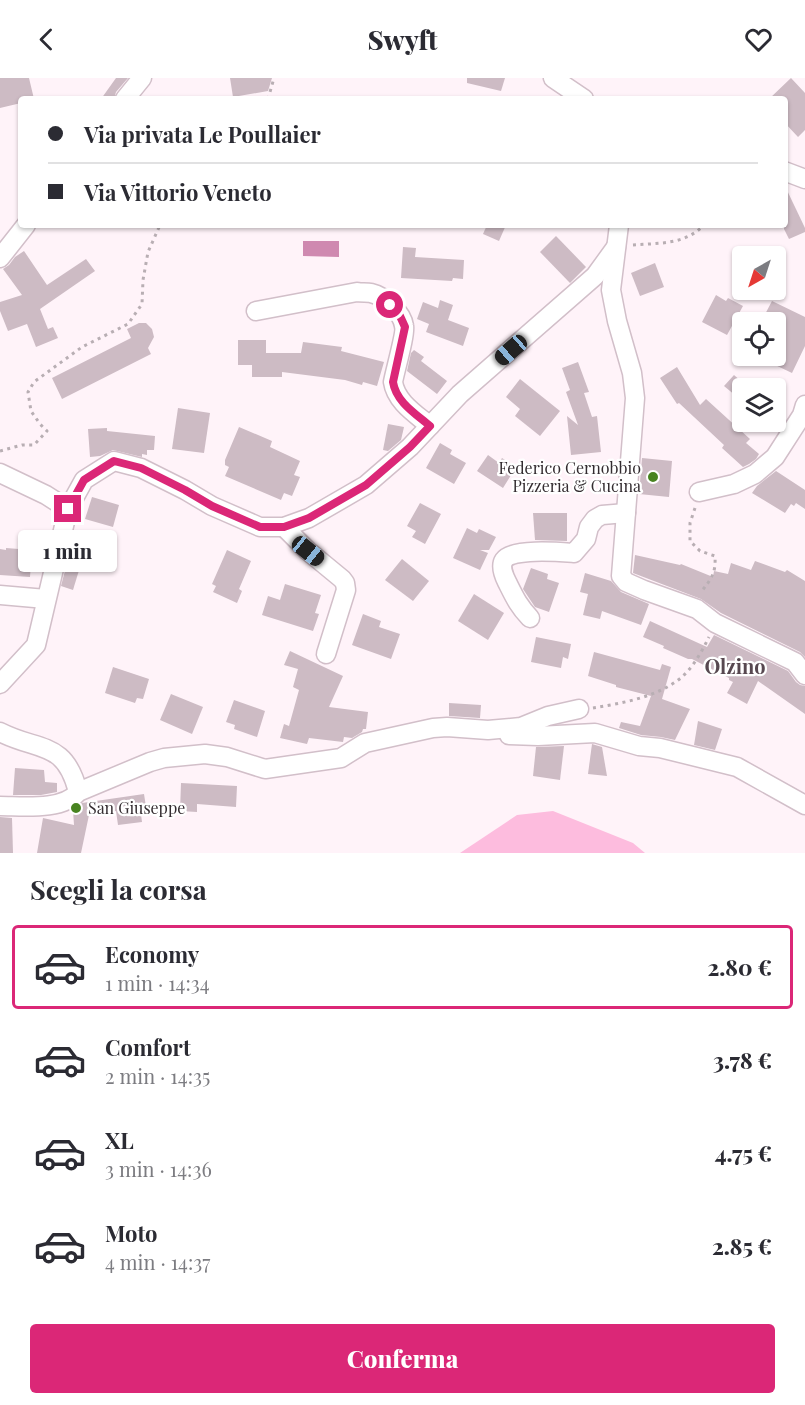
<!DOCTYPE html>
<html lang="it">
<head>
<meta charset="utf-8">
<style>
  :root { --surface:#fff; --page:#f7f7f7; --text:#2b2b33; --muted:#7c7c81; --line:#e1e1e2; --accent:#db2777 }
  body { margin:0; font-family:"Playfair Display",serif; background:var(--page); color:var(--text); height:100vh; display:flex; flex-direction:column; font-size:22px; white-space:nowrap }
  * { box-sizing:border-box; margin:0 }
  p { font-size:20px; color:var(--muted) }
  .icon { flex:none; width:33px; height:33px; fill:none; stroke:currentColor; stroke-width:2; stroke-linecap:round; stroke-linejoin:round }
  .map { position:relative; height:775px; overflow:hidden }
  .panel { display:flex; flex-direction:column; background:var(--surface); flex:1 }
  .panel>* { flex:none }
  .guide { position:absolute; left:18px; top:18px; width:770px; height:132px; border-radius:6px; box-shadow:0 2px 4px #0004; display:grid; align-content:center; height:132px; padding:0 30px; background:var(--surface) }
  .needle { width:39px; rotate:219deg }
  .controls { position:absolute; left:732px; top:168px; display:grid; gap:12px }
  .controls a { display:grid; place-items:center; width:54px; height:54px; border-radius:6px; background:var(--surface); box-shadow:0 2px 4px #0004; font-size:30px }
  .end { position:absolute; width:27px; height:27px; margin:-14px; border:8px solid #db2777; background:#fff; box-shadow:0 0 0 3px #fff }
  .from { border-radius:50% }
  .bubble { position:absolute; height:42px; border-radius:6px; background:var(--surface); box-shadow:0 2px 4px #0004; font-size:20px; font-weight:800; line-height:42px; text-align:center }
  .car { position:absolute; width:18px; height:36px; margin:-18px -9px; border-radius:8px; box-shadow:0 0 4px 2px #0007; background:linear-gradient(#222 24%,#8ab4d8 0 40%,#222 0 76%,#8ab4d8 0 86%,#222 0) }
  .guide b { display:flex; align-items:center; gap:21px; height:57px; font-size:22px }
  .guide b+b { border-top:2px solid var(--line) }
  .guide i { width:15px; height:15px; background:var(--text) }
  ul { padding:0; list-style:none }
  li { display:flex; align-items:center; gap:18px; height:84px; margin:0 12px 9px; padding:0 18px; border:3px solid transparent; border-radius:6px }
  li div { flex:1 }
  li b { display:block; font-size:22px }
  li em { font-style:normal; font-weight:800 }
  li.active { border-color:var(--accent) }
  li>.icon { width:54px; height:54px; stroke-width:1.5 }
  h2 { padding:0 30px; font-size:27px; line-height:72px }
  .action { display:flex; gap:12px; margin-top:auto; padding:12px 30px }
  .action a { flex:1; height:69px; border-radius:6px; background:var(--accent); color:#fff; font-size:24px; font-weight:800; line-height:69px; text-align:center }
  header { display:flex; justify-content:space-between; align-items:center; height:78px; padding:0 30px; background:var(--surface); font-size:27px; font-weight:800 }
  .map>svg:first-child { display:block }
  .green { fill:#fdbcde }
  .water { fill:#cf89b0 }
  .building { fill:#cdbbc4 }
  .lines { fill:none; stroke-linecap:round; stroke-linejoin:round }
  .minor-casing { stroke:#d2bfc9; stroke-width:21 }
  .path { stroke:#b8aeb3; stroke-width:3; stroke-dasharray:3 4.5; stroke-linecap:butt }
  .minor { stroke:#fff; stroke-width:18 }
  .route { stroke:#db2777; stroke-width:8 }
  .poi-dot { fill:#488320; stroke:#fff; stroke-width:2 }
  .labels { text-anchor:middle; stroke-width:4.5; stroke-linejoin:round; paint-order:stroke }
  .poi-label { font-size:16px; fill:#332c30; stroke:#fff; text-anchor:end }
  .quarter-label { font-size:20px; font-weight:bold; fill:#574850; stroke:#fff }
</style>
</head>
<body>
<header><svg class="icon" aria-label="back" viewBox="0 0 24 24"><path d="M15 5l-7 7 7 7"/></svg>Swyft<svg class="icon" aria-label="heart" viewBox="0 0 24 24"><path d="M12 20l-8-8c-3-5 5-10 8-4 3-6 11-1 8 4z"/></svg></header>
<div class="map">
<svg width="805" height="775" viewBox="0 0 805 775">
  <rect width="100%" height="100%" fill="#fff3f9"/>
  <polygon class="green" points="553,733 633,765 645,775 460,775 517,737"/>
  <polygon class="water" points="303,163 339,163 339,179 303,178"/>
  <g class="building">
    <polygon points="0,0 29,0 34,21 21,21 21,25 0,30"/>
    <polygon points="116,0 128,0 116,14 114,21 101,21"/>
    <polygon points="230,0 272,0 268,13 233,19"/>
    <polygon points="467,0 505,0 501,13 467,5"/>
    <polygon points="791,0 805,15 805,52 798,59 784,44 784,21 769,21"/>
    <polygon points="784,106 805,150 805,154 789,161 784,151"/>
    <polygon points="487,147 506,147 499,163 483,156"/>
    <polygon points="556,158 586,189 570,205 540,174"/>
    <polygon points="403,169 416,170 415,179 464,182 463,201 453,200 452,203 401,200"/>
    <polygon points="24,173 47,207 86,181 95,193 40,231 48,251 53,249 58,260 36,269 27,246 8,253 0,233 0,224 22,217 3,191 9,187 15,179"/>
    <polygon points="655,185 664,209 640,218 631,195"/>
    <polygon points="716,217 726,223 728,220 743,228 727,257 702,244"/>
    <polygon points="440,222 453,227 448,242 469,250 463,268 426,254 429,246 417,241 423,224 438,230"/>
    <polygon points="772,223 805,239 805,268 792,295 756,278 776,278 776,244 761,244"/>
    <polygon points="139,245 146,245 152,251 154,259 148,270 151,276 62,321 52,300 131,260 127,251"/>
    <polygon points="238,262 266,262 266,275 301,275 303,264 342,269 341,273 384,284 377,308 363,304 362,307 345,302 282,294 282,299 252,299 252,287 238,287"/>
    <polygon points="414,272 424,279 421,283 447,303 437,316 407,293 411,275"/>
    <polygon points="578,284 589,314 584,315 592,339 597,338 601,374 571,377 567,338 578,347 566,314 570,312 562,290"/>
    <polygon points="677,289 700,327 706,321 750,361 746,365 759,376 756,381 749,386 743,389 722,370 724,367 679,325 677,326 660,300"/>
    <polygon points="734,297 742,304 742,323 724,308"/>
    <polygon points="520,301 560,333 540,358 515,338 520,331 506,319"/>
    <polygon points="178,330 210,335 204,375 172,371"/>
    <polygon points="388,346 404,349 401,362 388,373 383,372"/>
    <polygon points="239,349 272,363 270,369 300,383 294,397 300,399 292,418 284,415 281,422 225,398 229,389 225,387 225,382"/>
    <polygon points="107,350 107,353 155,358 154,372 147,372 147,377 142,376 142,379 113,372 100,378 90,379 88,351"/>
    <polygon points="440,365 452,372 450,376 466,385 454,406 426,390"/>
    <polygon points="488,377 499,385 502,380 516,389 503,410 477,393"/>
    <polygon points="642,380 672,383 669,419 639,416"/>
    <polygon points="776,393 805,412 805,431 796,425 794,428 791,426 785,435 752,415 757,408"/>
    <polygon points="92,419 119,427 113,449 85,441"/>
    <polygon points="420,425 441,436 425,466 412,459 416,453 407,448"/>
    <polygon points="533,435 567,435 567,463 535,462"/>
    <polygon points="467,450 477,455 479,451 496,459 489,472 480,472 488,475 480,492 453,480"/>
    <polygon points="6,470 32,472 30,499 0,497 0,471 6,472"/>
    <polygon points="227,472 251,483 239,511 242,513 237,525 213,514 216,508 212,506"/>
    <polygon points="635,477 680,487 681,486 713,499 714,493 728,496 731,485 751,492 755,483 785,494 787,492 805,503 805,579 800,574 721,535 701,521 633,495"/>
    <polygon points="402,481 429,503 413,523 385,502"/>
    <polygon points="67,485 80,489 73,512 61,508"/>
    <polygon points="531,490 548,496 547,501 559,505 549,534 535,529 523,511"/>
    <polygon points="585,495 611,503 621,514 649,526 641,547 602,533 600,541 583,537 588,516 580,514"/>
    <polygon points="285,506 321,517 315,535 319,536 313,553 262,537 268,518 280,522"/>
    <polygon points="474,516 504,535 488,562 458,543"/>
    <polygon points="363,536 381,543 379,549 400,556 391,581 352,567"/>
    <polygon points="650,543 707,569 714,557 788,593 796,604 800,607 805,608 805,636 758,603 747,626 727,615 733,604 729,602 729,600 692,581 688,581 663,570 664,568 643,559"/>
    <polygon points="536,559 571,566 568,581 563,579 561,590 531,584"/>
    <polygon points="290,573 343,598 329,629 368,634 366,651 363,651 362,654 352,660 344,659 343,664 309,660 307,666 280,660 284,646 289,648 299,612 293,609 298,591 284,587"/>
    <polygon points="594,574 660,592 662,586 671,589 662,621 690,631 675,662 661,659 641,657 619,650 621,644 640,648 651,618 616,609 616,607 588,598"/>
    <polygon points="113,589 149,601 143,621 137,620 135,625 105,615"/>
    <polygon points="171,616 203,629 192,656 160,642"/>
    <polygon points="234,622 265,633 257,659 234,651 235,647 226,644"/>
    <polygon points="449,625 481,627 480,640 449,638"/>
    <polygon points="698,643 722,651 715,672 694,667"/>
    <polygon points="592,666 602,669 607,698 588,696"/>
    <polygon points="564,668 560,702 533,698 536,669"/>
    <polygon points="15,690 44,692 45,704 57,705 57,714 41,717 13,717"/>
    <polygon points="181,705 237,708 236,729 197,726 197,734 180,733"/>
    <polygon points="144,716 146,729 140,729 142,744 118,747 116,733 89,737 81,775 37,775 43,740 74,747 73,732 82,725"/>
    <polygon points="0,739 12,740 13,775 0,775"/>
  </g>
  <g class="lines">
    <g class="minor-casing">
      <g id="minor">
        <polyline points="553,0 584,21"/>
        <polyline points="125,21 142,0"/>
        <polyline points="784,93 805,101"/>
        <polyline points="619,147 611,212 617,243 632,295 635,320 621,498 626,504 644,512 697,531 715,545 795,584 805,597"/>
        <polyline points="0,180 26,147"/>
        <path d="M256 233 357 214C361 215 367 214 371 215 384 218 402 234 404 248 406 255 395 293 393 304 396 324 416 336 430 348"/>
        <polyline points="0,395 46,417 68,431"/>
        <polyline points="699,414 734,406 755,396 775,379 802,337 805,327"/>
        <polyline points="284,449 308,473 342,501 345,505 346,512 326,576"/>
        <polyline points="0,517 46,521"/>
        <path d="M530 540C518 527 515 520 507 504 504 498 500 488 504 482 512 470 560 474 574 475L586 461 589 449 595 441 602 437 626 435"/>
        <polyline points="0,606 36,567 68,431 84,402 114,383 141,390 185,412 212,428 260,449 284,449 309,440 366,407 410,369 460,316 595,198 616,169"/>
        <path d="M0 654C39 674 65 662 78 714"/>
        <polyline points="509,657 538,658 595,655 639,668 660,670 737,689 805,727"/>
        <path d="M0 728C22 728 63 733 78 714L150 684 164 680 205 676 227 679 265 691 341 680 365 665 433 650 447 649 488 652 521 649 548 638 579 631"/>
      </g>
    </g>
    <g class="path">
      <polyline points="268,21 274,0"/>
      <path d="M633 167C658 165 685 167 704 147"/>
      <polyline points="0,373 22,367 34,367 47,353 40,346 31,333 28,314 34,304 71,277 82,269 128,246 142,226 143,202 148,174 160,147"/>
      <path d="M695 430 690 445V463L700 473 715 478C716 496 711 501 701 514"/>
      <path d="M593 630C623 625 658 619 682 599 694 588 702 573 709 559"/>
    </g>
    <use href="#minor" class="minor"/>
  </g>
  <g class="lines">
    <path class="route" d="M68 431 84 402 114 383 141 390 185 412 212 428 260 449H284L309 440 366 407 410 369 430 348C416 336 396 324 393 304L405 249 400 238 390 227"/>
  </g>
  <g class="poi-dot">
    <circle cx="653" cy="399" r="6"/>
    <circle cx="76" cy="730" r="6"/>
  </g>
  <g class="labels">
    <g class="poi-label">
      <text x="641" y="396">Federico Cernobbio<tspan x="641" dy="18">Pizzeria &amp; Cucina</tspan></text>
      <text x="88" y="736" text-anchor="start">San Giuseppe</text>
    </g>
    <g class="quarter-label">
      <text x="735" y="596">Olzino</text>
    </g>
  </g>
</svg>
<div class="controls">
<a><svg class="needle" viewBox="-14 -14 28 28"><path d="M0-13l5 13h-10z" fill="#e53935"/><path d="M0 13l5-13h-10z" fill="#7c7c81"/></svg></a>
<a><svg class="icon" aria-label="locate" viewBox="0 0 24 24"><circle cx="12" cy="12" r="6"/><path d="M12 2v4M12 18v4M2 12h4M18 12h4"/></svg></a>
<a><svg class="icon" aria-label="layers" viewBox="0 0 24 24"><path d="M12 4l9 5-9 5-9-5zM3 14l9 5 9-5"/></svg></a>
</div>
<i class="end from" style="left:390px;top:227px"></i>
<i class="end" style="left:68px;top:431px"></i>
<div class="bubble" style="left:18px;top:452px;width:99px">1 min</div>
<i class="car" style="left:511px;top:272px;rotate:229deg"></i>
<i class="car" style="left:308px;top:473px;rotate:129deg"></i>
<div class="guide">
<b><i class="from"></i>Via privata Le Poullaier</b>
<b><i></i>Via Vittorio Veneto</b>
</div>
</div>
<section class="panel">
<h2>Scegli la corsa</h2>
<ul>
<li class="active"><svg class="icon" aria-label="car" viewBox="0 0 24 24"><path d="M5 17H2v-5l4-1 3-4h7l3 4 3 1v5h-3M9 17h6M6 11h13"/><circle cx="7" cy="17" r="2"/><circle cx="17" cy="17" r="2"/></svg><div><b>Economy</b><p>1 min · 14:34</p></div><em>2.80 €</em></li>
<li><svg class="icon" aria-label="car" viewBox="0 0 24 24"><path d="M5 17H2v-5l4-1 3-4h7l3 4 3 1v5h-3M9 17h6M6 11h13"/><circle cx="7" cy="17" r="2"/><circle cx="17" cy="17" r="2"/></svg><div><b>Comfort</b><p>2 min · 14:35</p></div><em>3.78 €</em></li>
<li><svg class="icon" aria-label="car" viewBox="0 0 24 24"><path d="M5 17H2v-5l4-1 3-4h7l3 4 3 1v5h-3M9 17h6M6 11h13"/><circle cx="7" cy="17" r="2"/><circle cx="17" cy="17" r="2"/></svg><div><b>XL</b><p>3 min · 14:36</p></div><em>4.75 €</em></li>
<li><svg class="icon" aria-label="car" viewBox="0 0 24 24"><path d="M5 17H2v-5l4-1 3-4h7l3 4 3 1v5h-3M9 17h6M6 11h13"/><circle cx="7" cy="17" r="2"/><circle cx="17" cy="17" r="2"/></svg><div><b>Moto</b><p>4 min · 14:37</p></div><em>2.85 €</em></li>
</ul>
<div class="action"><a>Conferma</a></div>
</section>
</body>
</html>
